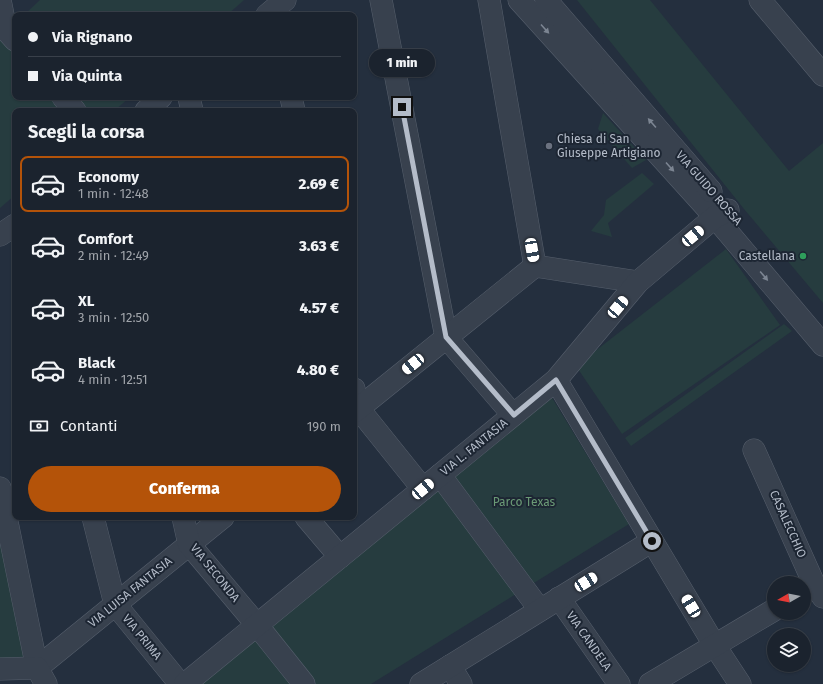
<!DOCTYPE html>
<html lang="it">
<head>
<meta charset="utf-8">
<style>
  :root { --surface:#1b232e; --page:#282f3a; --text:#f1f3f6; --muted:#a0a4aa; --line:#39404a; --accent:#b45309 }
  body { margin:0; font-family:"Fira Sans",sans-serif; background:var(--page); color:var(--text); height:100vh; display:flex; flex-direction:column; font-size:15px; white-space:nowrap }
  * { box-sizing:border-box; margin:0 }
  p { font-size:13px; color:var(--muted) }
  .icon { flex:none; width:22px; height:22px; fill:none; stroke:currentColor; stroke-width:2; stroke-linecap:round; stroke-linejoin:round }
  .map { position:relative; flex:1; overflow:hidden }
  .drawer { position:absolute; left:12px; top:108px; width:345px; height:412px; display:flex; flex-direction:column; background:var(--surface); border-radius:8px; box-shadow:0 1px 3px #0004,0 0 0 1px var(--line) }
  .drawer>* { flex:none }
  .hud { position:absolute; left:12px; top:12px; width:345px; height:88px; border-radius:8px; box-shadow:0 1px 3px #0004,0 0 0 1px var(--line); display:grid; align-content:center; height:88px; padding:0 16px; background:var(--surface) }
  .needle { width:26px; rotate:261deg }
  .fabs { position:absolute; left:767px; top:576px; display:grid; gap:8px }
  .fabs a { display:grid; place-items:center; width:44px; height:44px; border-radius:50%; background:var(--surface); box-shadow:0 1px 3px #0004,0 0 0 1px var(--line); font-size:20px }
  .end { position:absolute; width:18px; height:18px; margin:-9px; border:5px solid #b4bcc9; background:#111; box-shadow:0 0 0 2px #111 }
  .from { border-radius:50% }
  .bubble { position:absolute; height:28px; border-radius:14px; background:var(--surface); box-shadow:0 1px 3px #0004,0 0 0 1px var(--line); font-size:13px; font-weight:800; line-height:28px; text-align:center }
  .car { position:absolute; width:12px; height:24px; margin:-12px -6px; border-radius:5px; box-shadow:0 0 3px 1px #0007; background:linear-gradient(#fff 24%,#345 0 40%,#fff 0 76%,#345 0 86%,#fff 0) }
  .hud b { display:flex; align-items:center; gap:14px; height:38px; font-size:15px }
  .hud b+b { border-top:1px solid var(--line) }
  .hud i { width:10px; height:10px; background:var(--text) }
  ul { padding:0; list-style:none }
  li { display:flex; align-items:center; gap:12px; height:56px; margin:0 8px 6px; padding:0 8px; border:2px solid transparent; border-radius:8px }
  li div { flex:1 }
  li b { display:block; font-size:15px }
  li em { font-style:normal; font-weight:800 }
  li.current { border-color:var(--accent) }
  li>.icon { width:36px; height:36px; stroke-width:1.5 }
  h2 { padding:0 16px; font-size:18px; line-height:48px }
  .pay { display:flex; align-items:center; gap:10px; height:44px; padding:0 16px; font-size:15px }
  .pay p { margin-inline-start:auto }
  .primary-button { display:flex; gap:8px; margin-top:auto; padding:8px 16px }
  .primary-button a { flex:1; height:46px; border-radius:24px; background:var(--accent); color:#fff; font-size:16px; font-weight:800; line-height:46px; text-align:center }
  .map>svg:first-child { display:block }
  .green { fill:#263c3f }
  .lines { fill:none; stroke-linecap:round; stroke-linejoin:round }
  .minor-casing { stroke:#565f6c; stroke-width:23 }
  .minor { stroke:#38414e; stroke-width:22 }
  .oneway { fill:#7c8592 }
  .route { stroke:#b4bcc9; stroke-width:5 }
  .worship-dot { fill:#6b7280; stroke:#1d2633; stroke-width:1.5 }
  .leisure-dot { fill:#2e9e5b; stroke:#1d2633; stroke-width:1.5 }
  .labels { text-anchor:middle; stroke-width:4; stroke-linejoin:round; paint-order:stroke }
  .poi-label { font-size:12px; fill:#b4bcc9; stroke:#1d2633; text-anchor:start }
  .street-label { font-size:12px; fill:#b4bcc9; stroke:#1d2633 }
  .park-label { font-size:12px; fill:#6b9a76; stroke:#1d2633 }
</style>
</head>
<body>
<div class="map">
<svg width="823" height="684" viewBox="0 0 823 684">
  <rect width="100%" height="100%" fill="#242f3e"/>
  <g class="green">
    <polygon points="40,0 244,0 227,15 24,15"/>
    <polygon points="577,0 650,0 789,171 823,143 823,303 744,209"/>
    <polygon points="15,23 15,97 130,97 114,111 15,111 15,195 0,208 0,37"/>
    <polygon points="603,113 646,160 632,168 598,129"/>
    <polygon points="642,173 654,184 608,223 612,237 591,231 604,215 606,200"/>
    <polygon points="726,249 780,325 622,434 576,366"/>
    <polygon points="784,324 792,331 631,446 625,438"/>
    <polygon points="546,388 629,524 371,684 185,684"/>
    <polygon points="0,520 31,664 0,664"/>
  </g>
  <g class="lines">
    <g class="minor-casing">
      <g id="minor">
        <polyline points="0,0 6,30 15,40"/>
        <polyline points="381,0 446,337 513,415"/>
        <polyline points="489,0 535,266"/>
        <polyline points="519,0 715,217 823,345"/>
        <polyline points="546,0 711,191"/>
        <polyline points="760,0 823,75"/>
        <polyline points="267,15 285,0"/>
        <polyline points="63,97 75,111"/>
        <polyline points="189,97 192,111"/>
        <polyline points="291,97 294,111"/>
        <polyline points="146,111 161,97"/>
        <polyline points="0,235 15,225"/>
        <polyline points="556,380 715,646 740,684"/>
        <polyline points="354,389 358,408 423,489"/>
        <polyline points="354,412 535,266 638,282"/>
        <polyline points="754,450 815,586 823,597"/>
        <polyline points="440,475 540,610"/>
        <polyline points="0,488 37,668 223,517"/>
        <polyline points="93,517 115,604 180,684"/>
        <polyline points="183,517 189,544 257,625 304,684"/>
        <polyline points="306,517 340,557"/>
        <polyline points="559,598 619,684"/>
        <polyline points="450,666 461,684"/>
        <polyline points="0,669 37,668 46,684"/>
        <polyline points="185,684 556,380 638,282 715,217 728,210"/>
        <polyline points="421,684 652,541"/>
        <polyline points="650,684 774,610"/>
      </g>
    </g>
    <use href="#minor" class="minor"/>
  </g>
  <defs><path id="oneway-solid" d="M-6-.8H1V-3.2L6.5 0L1 3.2V.8H-6Z"/></defs>
  <g class="oneway">
    <use href="#oneway-solid" transform="translate(545 29) rotate(48)"/>
    <use href="#oneway-solid" transform="translate(652 123) rotate(-131)"/>
    <use href="#oneway-solid" transform="translate(670 167) rotate(48)"/>
    <use href="#oneway-solid" transform="translate(764 276) rotate(50)"/>
  </g>
  <g class="lines">
    <polyline class="route" points="402,107 446,337 514,415 556,380 652,541"/>
  </g>
  <circle class="worship-dot" cx="549" cy="146" r="4"/>
  <circle class="leisure-dot" cx="803" cy="256" r="4"/>
  <g class="labels">
    <g class="poi-label">
      <text x="557" y="143">Chiesa di San<tspan x="557" dy="14">Giuseppe Artigiano</tspan></text>
      <text x="795" y="260" text-anchor="end">Castellana</text>
    </g>
    <g class="street-label">
      <text transform="translate(709 188) rotate(49)" y="4">VIA GUIDO ROSSA</text>
      <text transform="translate(474 447) rotate(-39)" y="4">VIA L. FANTASIA</text>
      <text transform="translate(788 524) rotate(66)" y="4">CASALECCHIO</text>
      <text transform="translate(215 573) rotate(51)" y="4">VIA SECONDA</text>
      <text transform="translate(130 592) rotate(-39)" y="4">VIA LUISA FANTASIA</text>
      <text transform="translate(142 637) rotate(51)" y="4">VIA PRIMA</text>
      <text transform="translate(589 641) rotate(55)" y="4">VIA CANDELA</text>
    </g>
    <g class="park-label">
      <text x="524" y="506">Parco Texas</text>
    </g>
  </g>
</svg>
<div class="fabs">
<a><svg class="needle" viewBox="-14 -14 28 28"><path d="M0-13l5 13h-10z" fill="#e53935"/><path d="M0 13l5-13h-10z" fill="#a0a4aa"/></svg></a>
<a><svg class="icon" aria-label="layers" viewBox="0 0 24 24"><path d="M12 4l9 5-9 5-9-5zM3 14l9 5 9-5"/></svg></a>
</div>
<i class="end from" style="left:652px;top:541px"></i>
<i class="end" style="left:402px;top:107px"></i>
<div class="bubble" style="left:369px;top:49px;width:66px">1 min</div>
<i class="car" style="left:693px;top:236px;rotate:50deg"></i>
<i class="car" style="left:532px;top:250px;rotate:170deg"></i>
<i class="car" style="left:618px;top:307px;rotate:40deg"></i>
<i class="car" style="left:413px;top:364px;rotate:231deg"></i>
<i class="car" style="left:423px;top:489px;rotate:50deg"></i>
<i class="car" style="left:586px;top:582px;rotate:58deg"></i>
<i class="car" style="left:691px;top:606px;rotate:329deg"></i>
<div class="hud">
<b><i class="from"></i>Via Rignano</b>
<b><i></i>Via Quinta</b>
</div>
<section class="drawer">
<h2>Scegli la corsa</h2>
<ul>
<li class="current"><svg class="icon" aria-label="car" viewBox="0 0 24 24"><path d="M5 17H2v-5l4-1 3-4h7l3 4 3 1v5h-3M9 17h6M6 11h13"/><circle cx="7" cy="17" r="2"/><circle cx="17" cy="17" r="2"/></svg><div><b>Economy</b><p>1 min · 12:48</p></div><em>2.69 €</em></li>
<li><svg class="icon" aria-label="car" viewBox="0 0 24 24"><path d="M5 17H2v-5l4-1 3-4h7l3 4 3 1v5h-3M9 17h6M6 11h13"/><circle cx="7" cy="17" r="2"/><circle cx="17" cy="17" r="2"/></svg><div><b>Comfort</b><p>2 min · 12:49</p></div><em>3.63 €</em></li>
<li><svg class="icon" aria-label="car" viewBox="0 0 24 24"><path d="M5 17H2v-5l4-1 3-4h7l3 4 3 1v5h-3M9 17h6M6 11h13"/><circle cx="7" cy="17" r="2"/><circle cx="17" cy="17" r="2"/></svg><div><b>XL</b><p>3 min · 12:50</p></div><em>4.57 €</em></li>
<li><svg class="icon" aria-label="car" viewBox="0 0 24 24"><path d="M5 17H2v-5l4-1 3-4h7l3 4 3 1v5h-3M9 17h6M6 11h13"/><circle cx="7" cy="17" r="2"/><circle cx="17" cy="17" r="2"/></svg><div><b>Black</b><p>4 min · 12:51</p></div><em>4.80 €</em></li>
</ul>
<div class="pay"><svg class="icon" aria-label="cash" viewBox="0 0 24 24"><path d="M3 7h18v10H3z"/><circle cx="12" cy="12" r="2"/></svg>Contanti<p>190 m</p></div>
<div class="primary-button"><a>Conferma</a></div>
</section>
</div>
</body>
</html>
